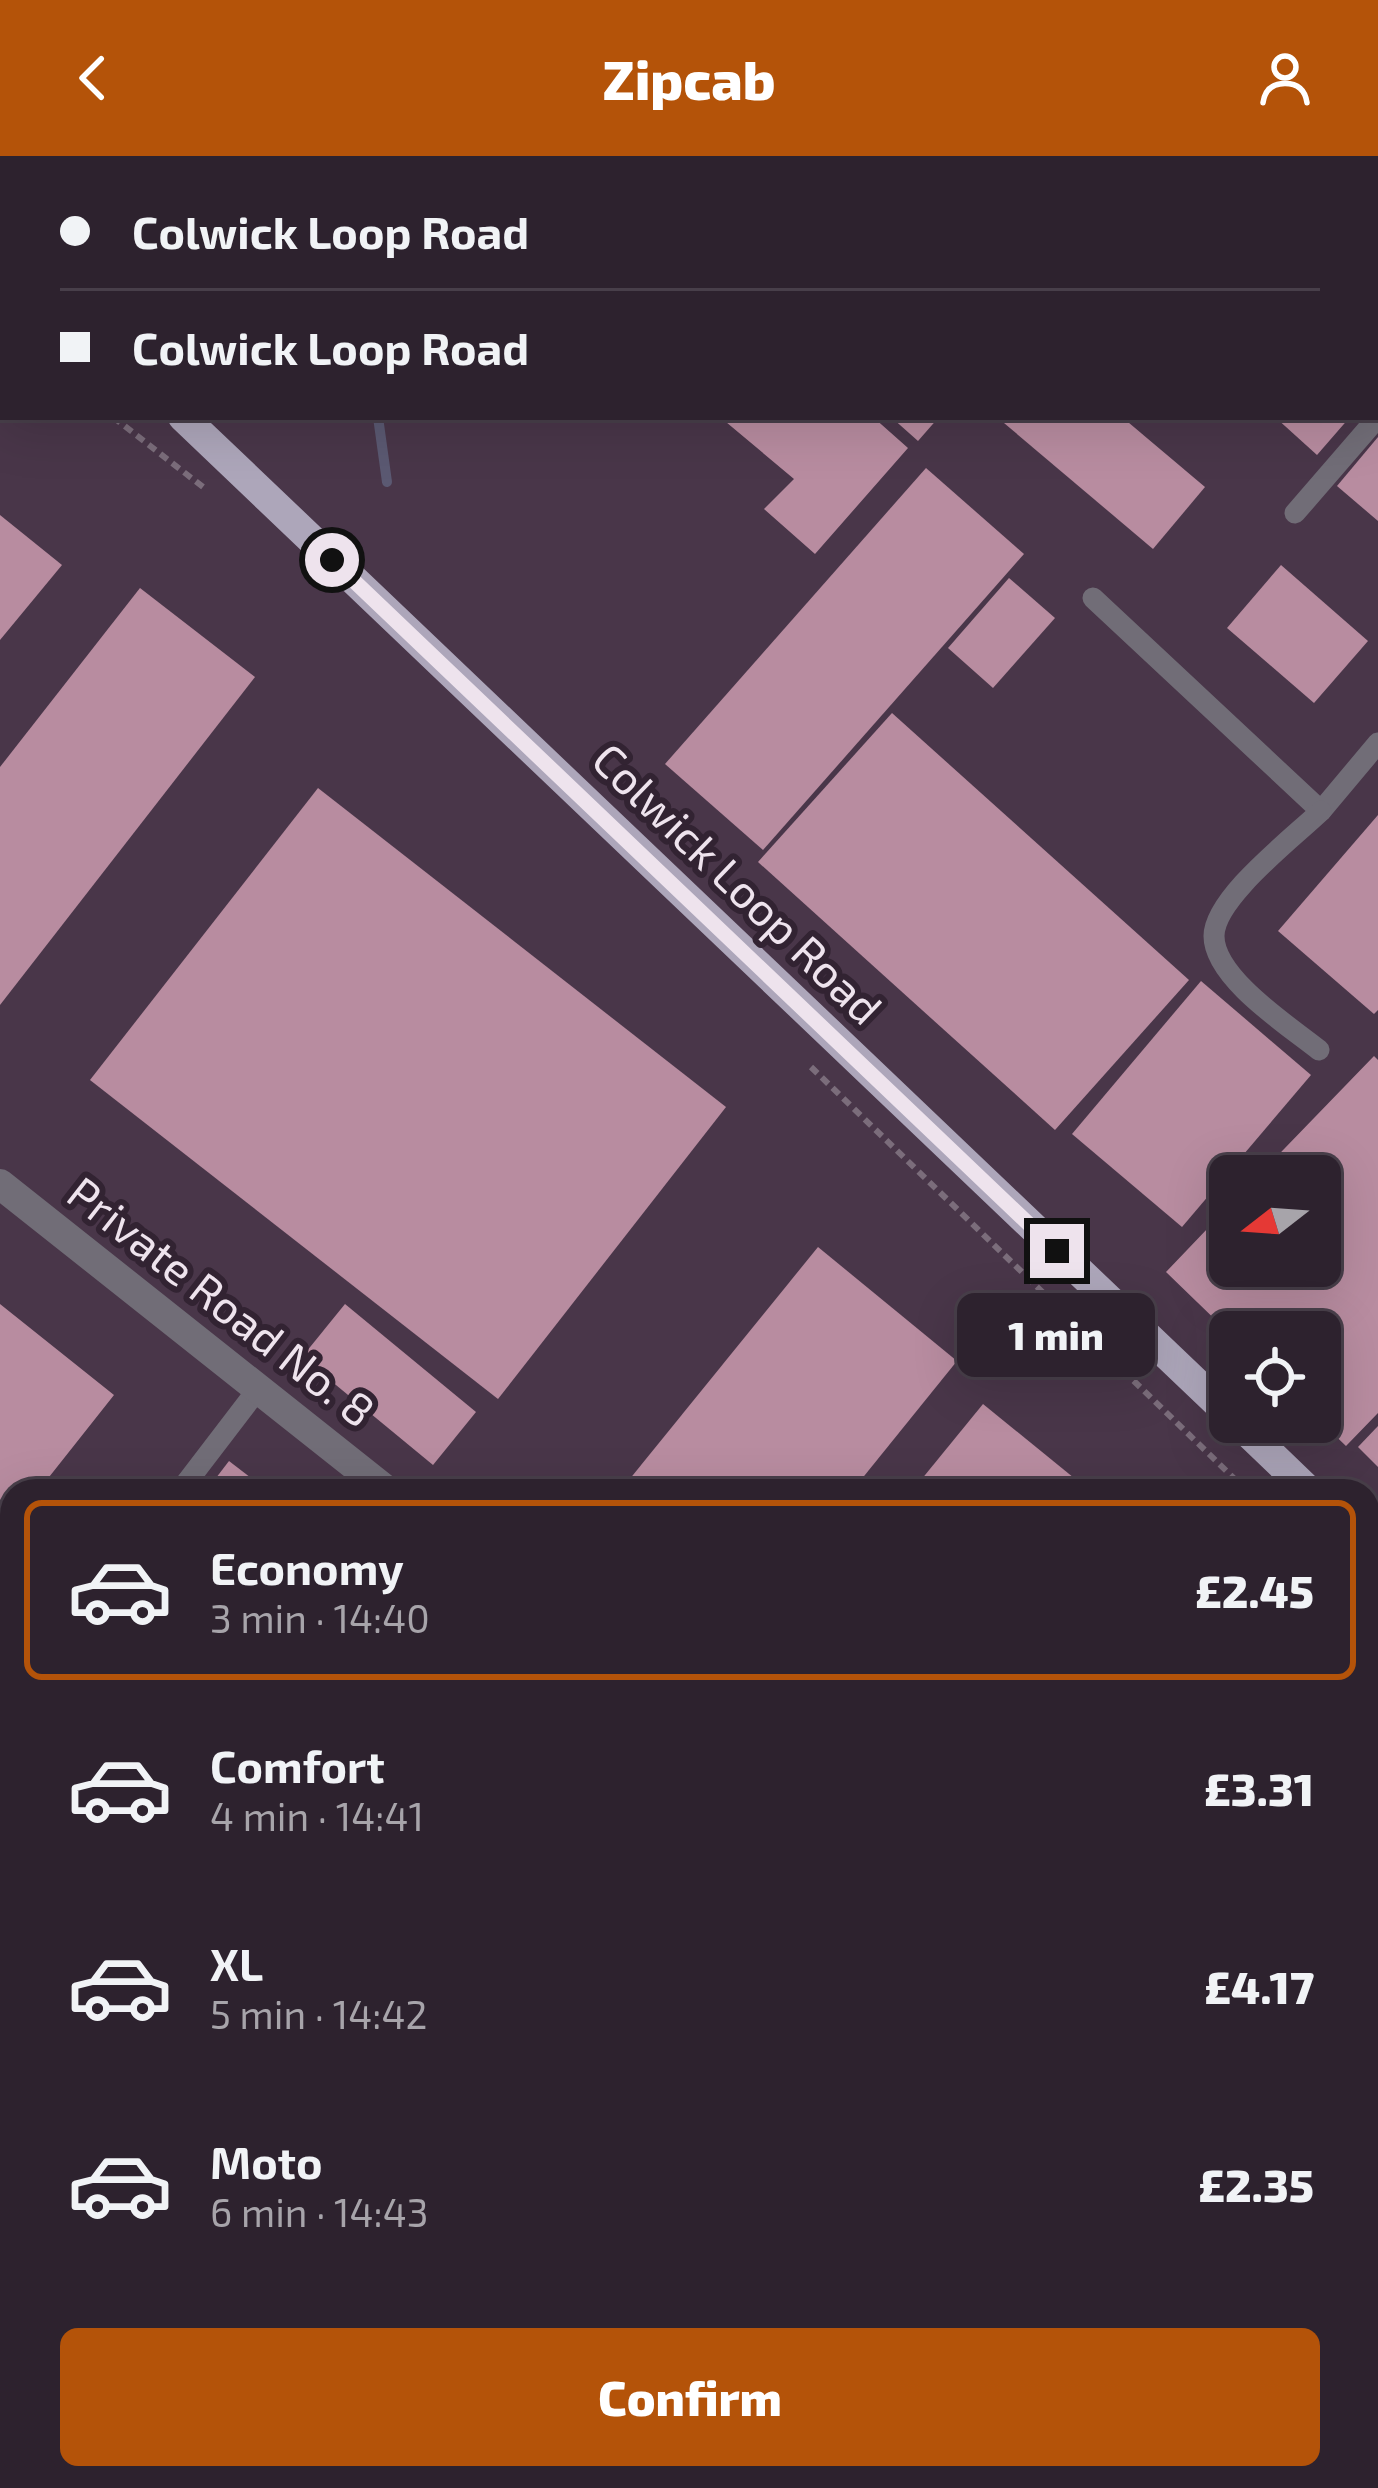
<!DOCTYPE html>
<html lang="en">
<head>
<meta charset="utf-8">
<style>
  :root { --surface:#2d222e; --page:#392f3a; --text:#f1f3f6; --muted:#a7a4aa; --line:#483f4a; --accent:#b45309 }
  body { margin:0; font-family:"Exo 2",sans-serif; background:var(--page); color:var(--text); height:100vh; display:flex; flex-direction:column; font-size:45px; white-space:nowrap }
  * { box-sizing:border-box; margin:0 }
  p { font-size:39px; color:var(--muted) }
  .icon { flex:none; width:66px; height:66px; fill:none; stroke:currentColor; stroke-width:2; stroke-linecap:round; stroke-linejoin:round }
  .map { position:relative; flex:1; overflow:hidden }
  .details { position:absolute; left:0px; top:1323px; width:1380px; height:1011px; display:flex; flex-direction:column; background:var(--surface); border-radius:36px 36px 0 0; box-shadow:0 12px 48px #0002,0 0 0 3px var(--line) }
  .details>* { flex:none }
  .hud { position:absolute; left:0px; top:0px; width:1380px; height:264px; box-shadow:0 12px 48px #0002,0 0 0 3px var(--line); display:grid; align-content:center; height:264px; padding:0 60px; background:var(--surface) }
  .needle { width:78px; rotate:253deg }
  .controls { position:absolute; left:1209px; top:999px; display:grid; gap:24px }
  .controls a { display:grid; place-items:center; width:132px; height:132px; border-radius:18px; background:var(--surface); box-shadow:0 12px 48px #0002,0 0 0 3px var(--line); font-size:60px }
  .end { position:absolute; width:54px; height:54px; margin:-27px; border:15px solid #eee3ed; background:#111; box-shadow:0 0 0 6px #111 }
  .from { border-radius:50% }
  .bubble { position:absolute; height:84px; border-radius:18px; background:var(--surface); box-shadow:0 12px 48px #0002,0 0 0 3px var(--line); font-size:39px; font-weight:800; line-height:84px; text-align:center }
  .hud b { display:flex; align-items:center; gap:42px; height:114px; font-size:45px }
  .hud b+b { border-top:3px solid var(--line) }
  .hud i { width:30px; height:30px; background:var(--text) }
  ul { padding:21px 0 0; list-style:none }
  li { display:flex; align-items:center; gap:36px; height:180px; margin:0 24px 18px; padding:0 36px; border:6px solid transparent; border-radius:18px }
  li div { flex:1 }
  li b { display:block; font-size:45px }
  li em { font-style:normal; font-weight:800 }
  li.selected { border-color:var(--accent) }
  li>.icon { width:108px; height:108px; stroke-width:1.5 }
  .button { display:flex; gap:24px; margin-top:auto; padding:24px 60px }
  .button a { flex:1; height:138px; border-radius:18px; background:var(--accent); color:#fff; font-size:48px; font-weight:800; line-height:138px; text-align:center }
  header { display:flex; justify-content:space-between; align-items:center; height:156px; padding:0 60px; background:var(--accent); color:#fff; font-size:54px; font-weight:800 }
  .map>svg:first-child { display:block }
  .built { fill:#493649; fill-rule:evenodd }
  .green { fill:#66474a }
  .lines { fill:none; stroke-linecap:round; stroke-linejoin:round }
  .stream { stroke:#5b5972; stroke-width:10 }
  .building { fill:#b88ca0 }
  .path { stroke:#7b6d7b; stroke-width:6; stroke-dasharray:9 6; stroke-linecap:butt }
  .service { stroke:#716d77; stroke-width:21 }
  .minor { stroke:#716d77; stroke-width:30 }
  .tertiary { stroke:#716d77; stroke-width:30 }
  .primary { stroke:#ada6ba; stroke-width:30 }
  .route { stroke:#eee3ed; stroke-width:15 }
  .labels { text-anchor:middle; stroke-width:12; stroke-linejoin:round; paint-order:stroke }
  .street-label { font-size:45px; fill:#eee3ed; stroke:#322332 }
</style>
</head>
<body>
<header><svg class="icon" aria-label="back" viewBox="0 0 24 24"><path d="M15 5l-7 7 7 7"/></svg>Zipcab<svg class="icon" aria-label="person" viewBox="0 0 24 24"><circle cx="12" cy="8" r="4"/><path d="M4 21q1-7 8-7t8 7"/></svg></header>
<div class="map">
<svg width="1378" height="2332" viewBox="0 0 1378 2332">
  <rect width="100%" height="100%" fill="#3c2d3d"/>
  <path class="built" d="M0 0H1378V1539L1368 1551V1335H12V1679L0 1669ZM3 3H1377V261H3ZM1230 1020H1320V1110H1230ZM1230 1176H1320V1266H1230Z"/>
  <polygon class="green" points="1378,2124 1378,2299 1368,2292 1368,2136"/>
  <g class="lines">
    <g class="stream">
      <polyline points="551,3 553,0"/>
      <polyline points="378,261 387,326"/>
    </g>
  </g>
  <g class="building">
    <polygon points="720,261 873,261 908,292 815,398 764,353 794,323"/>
    <polygon points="891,261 939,261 918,285"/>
    <polygon points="1009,261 1122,261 1205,331 1153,393 1004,267"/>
    <polygon points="1275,261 1350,261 1317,299"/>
    <polygon points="1378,281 1378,365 1337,330"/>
    <polygon points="926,312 1024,398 763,694 665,608"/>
    <polygon points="0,359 62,409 0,484"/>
    <polygon points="1281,409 1368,485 1314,547 1227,472"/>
    <polygon points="1009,422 1055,462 993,532 948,492"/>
    <polygon points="140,432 255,521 0,849 0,611"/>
    <polygon points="892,557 1189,824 1055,974 758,706"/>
    <polygon points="318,632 726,951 498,1243 90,924"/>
    <polygon points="1378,659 1378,854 1374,858 1278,775"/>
    <polygon points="1201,825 1311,919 1182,1071 1072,978"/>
    <polygon points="1374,900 1378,904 1378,1257 1346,1290 1320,1265 1320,1176 1228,1176 1166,1116 1230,1049 1230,1110 1320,1110 1320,1020 1258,1020"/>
    <polygon points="818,1091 957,1205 852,1335 620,1335"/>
    <polygon points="0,1148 114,1239 38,1335 12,1335 12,1367 0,1383"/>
    <polygon points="345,1148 476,1256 433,1309 302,1201"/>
    <polygon points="983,1248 1090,1335 912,1335"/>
    <polygon points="1378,1270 1378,1311 1358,1291"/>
    <polygon points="229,1305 268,1335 206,1335"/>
    <polygon points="12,1840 12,1928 7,1934 0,1929 0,1854"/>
    <polygon points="1378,1940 1378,2022 1368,2014 1368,1954"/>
    <polygon points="0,2104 12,2114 12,2176 0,2167"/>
    <polygon points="22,2322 84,2322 77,2332 14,2332"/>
    <polygon points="239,2322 300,2322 293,2332 231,2332"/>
    <polygon points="479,2322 594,2322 599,2325 593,2332 490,2332"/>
    <polygon points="919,2322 974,2322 966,2332 932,2332"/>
    <polygon points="992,2322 1010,2322 1024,2332 984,2332"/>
    <polygon points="1203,2322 1247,2322 1240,2332 1217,2332"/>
    <polygon points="1270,2322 1300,2322 1313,2332 1263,2332"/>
  </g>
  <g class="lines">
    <g class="path">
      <polyline points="0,159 3,163"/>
      <polyline points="113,261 203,331"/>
      <polyline points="811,911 1247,1335"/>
      <polyline points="1368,1452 1378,1462"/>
      <polyline points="1368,2153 1378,2161"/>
    </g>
    <g class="service">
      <polyline points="143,0 145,3"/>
      <polyline points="436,0 437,3"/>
      <polyline points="637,0 637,3"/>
      <polyline points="1295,357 1378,261"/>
      <polyline points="1093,442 1321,655 1378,587"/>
      <path d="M1319 894C1289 870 1214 822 1214 780 1214 742 1293 682 1321 655"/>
      <polyline points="180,1335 258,1233"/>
    </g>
    <g class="minor">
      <polyline points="0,1028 387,1335"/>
      <polyline points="1368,1872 1378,1865"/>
      <polyline points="1113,2322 1121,2332"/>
      <polyline points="169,2332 177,2322"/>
    </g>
    <g class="tertiary">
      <polyline points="0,1992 12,2001"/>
      <polyline points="405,2322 417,2332"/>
    </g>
    <g class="primary">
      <polyline points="0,44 3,49"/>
      <polyline points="0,96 3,98"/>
      <polyline points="183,261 1230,1259"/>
      <polyline points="1237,1266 1309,1335"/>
      <polyline points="1368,1391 1378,1400"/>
    </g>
  </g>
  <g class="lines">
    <polyline class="route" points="332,404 1057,1095"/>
  </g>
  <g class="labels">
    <g class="street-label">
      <text transform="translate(737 728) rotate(44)" y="16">Colwick Loop Road</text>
      <text transform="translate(221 1146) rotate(38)" y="16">Private Road No. 8</text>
    </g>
  </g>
</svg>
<div class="controls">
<a><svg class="needle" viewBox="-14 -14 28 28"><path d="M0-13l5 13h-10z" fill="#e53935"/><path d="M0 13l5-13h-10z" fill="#a7a4aa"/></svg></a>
<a><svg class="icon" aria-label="locate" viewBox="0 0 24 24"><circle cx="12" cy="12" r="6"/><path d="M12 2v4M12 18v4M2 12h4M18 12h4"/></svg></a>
</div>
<i class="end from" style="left:332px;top:404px"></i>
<i class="end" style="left:1057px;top:1095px"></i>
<div class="bubble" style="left:957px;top:1137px;width:198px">1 min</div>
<div class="hud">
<b><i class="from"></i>Colwick Loop Road</b>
<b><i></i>Colwick Loop Road</b>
</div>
<section class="details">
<ul>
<li class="selected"><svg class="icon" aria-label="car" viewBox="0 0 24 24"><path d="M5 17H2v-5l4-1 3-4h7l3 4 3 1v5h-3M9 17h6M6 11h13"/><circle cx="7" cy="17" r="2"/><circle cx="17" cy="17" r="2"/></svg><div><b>Economy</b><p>3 min · 14:40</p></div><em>£2.45</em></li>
<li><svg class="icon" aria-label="car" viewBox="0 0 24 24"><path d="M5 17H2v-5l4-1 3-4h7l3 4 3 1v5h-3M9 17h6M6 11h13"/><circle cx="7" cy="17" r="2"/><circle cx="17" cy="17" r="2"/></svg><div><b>Comfort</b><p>4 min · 14:41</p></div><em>£3.31</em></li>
<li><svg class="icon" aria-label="car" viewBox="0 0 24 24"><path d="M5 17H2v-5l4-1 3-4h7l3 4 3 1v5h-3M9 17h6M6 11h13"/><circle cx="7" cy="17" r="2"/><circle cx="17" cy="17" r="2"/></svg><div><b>XL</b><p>5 min · 14:42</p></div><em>£4.17</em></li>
<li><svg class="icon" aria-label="car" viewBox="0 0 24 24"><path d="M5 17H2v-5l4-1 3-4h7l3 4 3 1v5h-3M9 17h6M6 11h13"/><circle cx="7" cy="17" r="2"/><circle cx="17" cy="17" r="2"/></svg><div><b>Moto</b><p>6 min · 14:43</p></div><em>£2.35</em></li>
</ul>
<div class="button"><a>Confirm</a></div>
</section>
</div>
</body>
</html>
